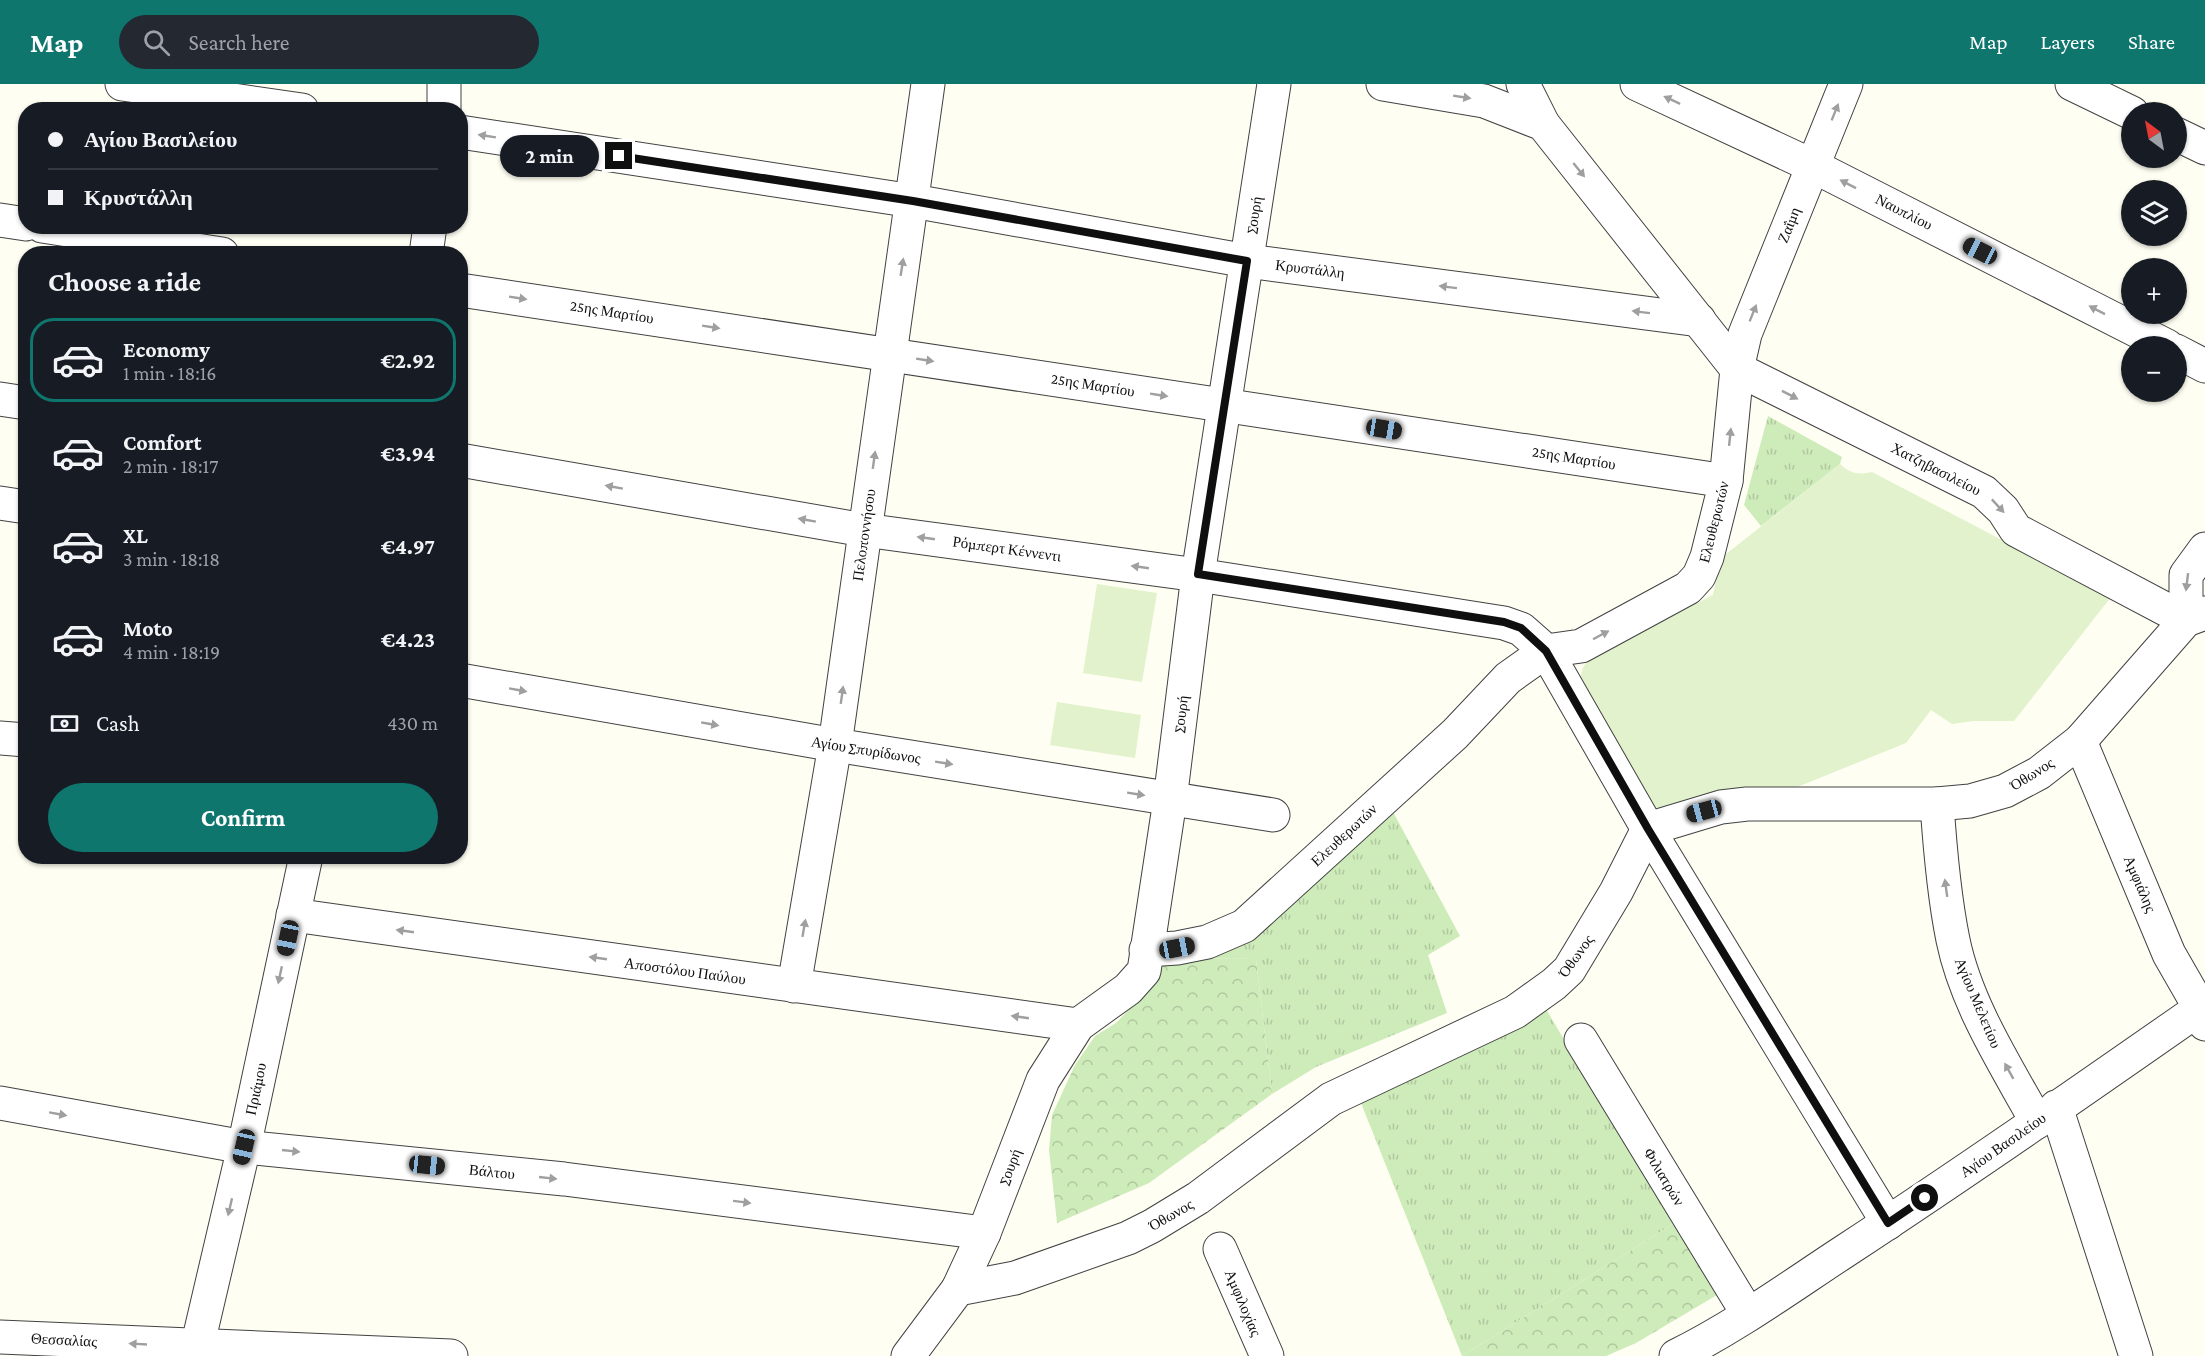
<!DOCTYPE html>
<html lang="en">
<head>
<meta charset="utf-8">
<style>
  :root { --surface:#171b24; --page:#242831; --text:#f1f3f6; --muted:#9ea1a6; --line:#363941; --accent:#0f766e }
  body { margin:0; font-family:"Crimson Pro",serif; background:var(--page); color:var(--text); height:100vh; display:flex; flex-direction:column; font-size:22px; white-space:nowrap }
  * { box-sizing:border-box; margin:0 }
  p { font-size:20px; color:var(--muted) }
  .icon { flex:none; width:33px; height:33px; fill:none; stroke:currentColor; stroke-width:2; stroke-linecap:round; stroke-linejoin:round }
  .map { position:relative; flex:1; overflow:hidden }
  .sheet { position:absolute; left:18px; top:162px; width:450px; height:618px; display:flex; flex-direction:column; background:var(--surface); border-radius:24px; box-shadow:0 2px 4px #0004 }
  .sheet>* { flex:none }
  .top-card { position:absolute; left:18px; top:18px; width:450px; height:132px; border-radius:24px; box-shadow:0 2px 4px #0004; display:grid; align-content:center; height:132px; padding:0 30px; background:var(--surface) }
  .needle { width:39px; rotate:328deg }
  .buttons { position:absolute; left:2121px; top:18px; display:grid; gap:12px }
  .buttons a { display:grid; place-items:center; width:66px; height:66px; border-radius:50%; background:var(--surface); box-shadow:0 2px 4px #0004; font-size:30px }
  .end { position:absolute; width:27px; height:27px; margin:-14px; border:8px solid #0f0f0f; background:#fff; box-shadow:0 0 0 3px #fff }
  .from { border-radius:50% }
  .bubble { position:absolute; height:42px; border-radius:21px; background:var(--surface); box-shadow:0 2px 4px #0004; font-size:20px; font-weight:700; line-height:42px; text-align:center }
  .car { position:absolute; width:18px; height:36px; margin:-18px -9px; border-radius:8px; box-shadow:0 0 4px 2px #0007; background:linear-gradient(#222 24%,#8ab4d8 0 40%,#222 0 76%,#8ab4d8 0 86%,#222 0) }
  .top-card b { display:flex; align-items:center; gap:21px; height:57px; font-size:22px }
  .top-card b+b { border-top:2px solid var(--line) }
  .top-card i { width:15px; height:15px; background:var(--text) }
  ul { padding:0; list-style:none }
  li { display:flex; align-items:center; gap:18px; height:84px; margin:0 12px 9px; padding:0 18px; border:3px solid transparent; border-radius:24px }
  li div { flex:1 }
  li b { display:block; font-size:22px }
  li em { font-style:normal; font-weight:700 }
  li.on { border-color:var(--accent) }
  li>.icon { width:54px; height:54px; stroke-width:1.5 }
  h2 { padding:0 30px; font-size:27px; line-height:72px }
  .pay { display:flex; align-items:center; gap:15px; height:66px; padding:0 30px; font-size:22px }
  .pay p { margin-inline-start:auto }
  .button { display:flex; gap:12px; margin-top:auto; padding:12px 30px }
  .button a { flex:1; height:69px; border-radius:36px; background:var(--accent); color:#fff; font-size:24px; font-weight:700; line-height:69px; text-align:center }
  header { display:flex; align-items:center; gap:36px; box-sizing:border-box; height:84px; padding:0 30px; background:var(--accent); color:#fff }
  header strong { font-size:28px }
  nav { display:flex; gap:33px; margin-inline-start:auto; font-size:21px }
  .search { width:420px; height:54px; background:var(--page); display:flex; align-items:center; gap:15px; box-sizing:border-box; padding:0 21px; border-radius:33px; color:var(--muted); font-size:22px }
  .map>svg:first-child { display:block }
  .grass { fill:url(#grass-tufts) }
  .park { fill:url(#park-crowns) }
  .pitch { fill:#e1f2cc }
  .lines { fill:none; stroke-linecap:round; stroke-linejoin:round }
  .minor-casing { stroke:#424242; stroke-width:35 }
  .tertiary-casing { stroke:#424242; stroke-width:35 }
  .minor { stroke:#fff; stroke-width:33 }
  .tertiary { stroke:#fff; stroke-width:33 }
  .oneway { fill:#9f9f9f }
  .route { stroke:#0f0f0f; stroke-width:8 }
  .labels { text-anchor:middle; stroke-width:6; stroke-linejoin:round; paint-order:stroke }
  .street-label { font-size:15px; fill:#0f0f0f; stroke:#fff }
</style>
</head>
<body>
<header>
<strong>Map</strong>
<div class="search"><svg class="icon" aria-label="search" viewBox="0 0 24 24"><circle cx="10" cy="10" r="6"/><path d="M15 15l6 6"/></svg>Search here</div>
<nav><a>Map</a><a>Layers</a><a>Share</a></nav>
</header>
<div class="map">
<svg width="2205" height="1272" viewBox="0 0 2205 1272">
  <defs>
    <pattern id="grass-tufts" width="24" height="20" patternUnits="userSpaceOnUse" patternTransform="scale(1.5)"><rect width="24" height="20" fill="#ceebba"/><path d="M3 7l-1-3M5 7V3M7 7l1-3M15 17l-1-3M17 17v-4M19 17l1-3" fill="none" stroke="#b0c89f"/></pattern>
    <pattern id="park-crowns" width="20" height="18" patternUnits="userSpaceOnUse" patternTransform="scale(1.5)"><rect width="20" height="18" fill="#ceebba"/><path d="M2 6a3 3 0 1 1 6 0M12 15a3 3 0 1 1 6 0" fill="none" stroke="#b0c89f"/></pattern>
  </defs>
  <rect width="100%" height="100%" fill="#fffef2"/>
  <g class="grass">
    <polygon points="1768,332 1842,373 1840,380 1761,442 1744,421"/>
    <polygon points="1392,726 1460,852 1428,871 1447,929 1316,983 1272,1010 1256,875 1169,874"/>
    <polygon points="1546,925 1673,1140 1462,1272 1361,1019 1505,950"/>
  </g>
  <g class="park">
    <polygon points="1169,874 1256,875 1272,1010 1149,1099 1057,1139 1049,1066 1052,1031 1075,981 1095,952 1116,939 1142,912"/>
    <polygon points="1673,1140 1717,1211 1636,1259 1606,1272 1462,1272"/>
  </g>
  <g class="pitch">
    <path d="M1840 380C1851 390 1858 391 1872 388L2111 513 2014 637H1974L1952 640 1931 626 1906 659 1780 710 1667 726 1654 723 1581 599C1580 584 1585 578 1597 570L1713 511 1721 474Z"/>
    <polygon points="1097,500 1157,509 1142,598 1083,589"/>
    <polygon points="1057,618 1141,631 1135,674 1050,661"/>
  </g>
  <g class="lines">
    <g class="minor-casing">
      <g id="minor">
        <polyline points="122,0 302,26"/>
        <polyline points="1383,0 1484,17 1543,40 1737,285 1984,408 2003,426 2016,446 2186,536"/>
        <polyline points="1523,0 1543,40"/>
        <polyline points="1637,0 1813,82 2167,262"/>
        <polyline points="2072,0 2132,29"/>
        <polyline points="460,48 913,117 1247,177 1699,236"/>
        <polyline points="2176,50 2205,64"/>
        <polyline points="0,136 26,140"/>
        <polyline points="42,142 222,170"/>
        <polyline points="460,206 1726,397"/>
        <polyline points="2176,267 2205,282"/>
        <polyline points="0,315 26,319"/>
        <polyline points="460,376 864,446 1198,491 1504,539 1521,545 1546,567 1648,745 1888,1139"/>
        <polyline points="0,419 26,423"/>
        <polyline points="2186,536 2186,491 2205,465"/>
        <polyline points="460,596 835,661 1273,731"/>
        <polyline points="0,654 26,656"/>
        <polyline points="2080,657 2169,870 2200,924 2205,940"/>
        <path d="M1937 720C1940 765 1944 812 1953 856 1966 920 2006 982 2037 1038"/>
        <polyline points="293,831 1078,941"/>
        <polyline points="1146,866 1177,864 1207,858 1244,842 1455,650 1508,594 1546,567 1581,562 1688,504 1699,492 1707,473 1726,397 1737,285 1745,250 1846,0"/>
        <polyline points="794,902 835,661 928,0"/>
        <polyline points="1581,956 1748,1230"/>
        <polyline points="0,1019 244,1063 564,1095 984,1149"/>
        <polyline points="2056,1023 2136,1272"/>
        <polyline points="1220,1165 1267,1272"/>
        <polyline points="958,1205 984,1149 1043,996 1078,941 1128,905 1144,887 1170,716 1198,491 1274,0"/>
        <polyline points="0,1253 451,1272"/>
        <polyline points="908,1272 958,1205 1015,1194 1128,1154 1152,1142 1198,1114 1331,1015 1515,928 1554,900 1569,886 1616,808 1648,745 1721,723 1747,720 1937,720 1970,717 2005,707 2039,689 2080,657 2186,536 2205,529"/>
      </g>
    </g>
    <g class="tertiary-casing">
      <g id="tertiary">
        <polyline points="444,26 444,0"/>
        <polyline points="426,170 430,142"/>
        <polyline points="195,1272 244,1063 306,772"/>
        <path d="M1676 1272C1735 1243 1790 1203 1845 1167 1967 1087 2086 1004 2205 921"/>
      </g>
    </g>
    <use href="#minor" class="minor"/>
    <use href="#tertiary" class="tertiary"/>
  </g>
  <defs><path id="oneway-solid" d="M-6-.8H1V-3.2L6.5 0L1 3.2V.8H-6Z" transform="scale(1.5)"/></defs>
  <g class="oneway">
    <use href="#oneway-solid" transform="translate(1462 13) rotate(9)"/>
    <use href="#oneway-solid" transform="translate(1672 16) rotate(-155)"/>
    <use href="#oneway-solid" transform="translate(1835 28) rotate(-68)"/>
    <use href="#oneway-solid" transform="translate(487 52) rotate(-171)"/>
    <use href="#oneway-solid" transform="translate(1579 86) rotate(51)"/>
    <use href="#oneway-solid" transform="translate(1848 100) rotate(-153)"/>
    <use href="#oneway-solid" transform="translate(902 183) rotate(-81)"/>
    <use href="#oneway-solid" transform="translate(1448 203) rotate(-173)"/>
    <use href="#oneway-solid" transform="translate(518 214) rotate(9)"/>
    <use href="#oneway-solid" transform="translate(2097 226) rotate(-153)"/>
    <use href="#oneway-solid" transform="translate(1641 228) rotate(-173)"/>
    <use href="#oneway-solid" transform="translate(1753 229) rotate(-68)"/>
    <use href="#oneway-solid" transform="translate(711 243) rotate(9)"/>
    <use href="#oneway-solid" transform="translate(925 276) rotate(9)"/>
    <use href="#oneway-solid" transform="translate(1159 311) rotate(9)"/>
    <use href="#oneway-solid" transform="translate(1790 311) rotate(27)"/>
    <use href="#oneway-solid" transform="translate(1730 353) rotate(-84)"/>
    <use href="#oneway-solid" transform="translate(874 376) rotate(-82)"/>
    <use href="#oneway-solid" transform="translate(614 403) rotate(-170)"/>
    <use href="#oneway-solid" transform="translate(1998 422) rotate(47)"/>
    <use href="#oneway-solid" transform="translate(807 436) rotate(-170)"/>
    <use href="#oneway-solid" transform="translate(926 454) rotate(-172)"/>
    <use href="#oneway-solid" transform="translate(1140 483) rotate(-172)"/>
    <use href="#oneway-solid" transform="translate(2187 498) rotate(97)"/>
    <use href="#oneway-solid" transform="translate(1601 551) rotate(-28)"/>
    <use href="#oneway-solid" transform="translate(518 606) rotate(10)"/>
    <use href="#oneway-solid" transform="translate(842 611) rotate(-82)"/>
    <use href="#oneway-solid" transform="translate(710 640) rotate(10)"/>
    <use href="#oneway-solid" transform="translate(944 679) rotate(9)"/>
    <use href="#oneway-solid" transform="translate(1136 710) rotate(9)"/>
    <use href="#oneway-solid" transform="translate(1946 804) rotate(-98)"/>
    <use href="#oneway-solid" transform="translate(804 844) rotate(-80)"/>
    <use href="#oneway-solid" transform="translate(405 847) rotate(-172)"/>
    <use href="#oneway-solid" transform="translate(598 874) rotate(-172)"/>
    <use href="#oneway-solid" transform="translate(280 891) rotate(102)"/>
    <use href="#oneway-solid" transform="translate(1020 933) rotate(-172)"/>
    <use href="#oneway-solid" transform="translate(2009 987) rotate(-119)"/>
    <use href="#oneway-solid" transform="translate(58 1030) rotate(10)"/>
    <use href="#oneway-solid" transform="translate(291 1067) rotate(6)"/>
    <use href="#oneway-solid" transform="translate(548 1094) rotate(6)"/>
    <use href="#oneway-solid" transform="translate(742 1118) rotate(7)"/>
    <use href="#oneway-solid" transform="translate(230 1123) rotate(103)"/>
    <use href="#oneway-solid" transform="translate(138 1260) rotate(-177)"/>
  </g>
  <g class="lines">
    <polyline class="route" points="619,72 913,117 1247,177 1198,490 1504,538 1521,544 1546,567 1648,745 1888,1139 1925,1114"/>
  </g>
  <g class="labels">
    <g class="street-label">
      <text transform="translate(1904 128) rotate(27)" y="5">Ναυπλίου</text>
      <text transform="translate(1254 131) rotate(-81)" y="5">Σουρή</text>
      <text transform="translate(1789 141) rotate(-68)" y="5">Ζαΐμη</text>
      <text transform="translate(1310 185) rotate(7)" y="5">Κρυστάλλη</text>
      <text transform="translate(612 228) rotate(9)" y="5">25ης Μαρτίου</text>
      <text transform="translate(1093 301) rotate(9)" y="5">25ης Μαρτίου</text>
      <text transform="translate(1574 374) rotate(9)" y="5">25ης Μαρτίου</text>
      <text transform="translate(1936 385) rotate(27)" y="5">Χατζηβασιλείου</text>
      <text transform="translate(1714 438) rotate(-76)" y="5">Ελευθερωτών</text>
      <text transform="translate(864 451) rotate(-82)" y="5">Πελοποννήσου</text>
      <text transform="translate(1007 465) rotate(8)" y="5">Ρόμπερτ Κέννεντι</text>
      <text transform="translate(1181 630) rotate(-83)" y="5">Σουρή</text>
      <text transform="translate(866 666) rotate(9)" y="5">Αγίου Σπυρίδωνος</text>
      <text transform="translate(2032 690) rotate(-32)" y="5">Όθωνος</text>
      <text transform="translate(1344 751) rotate(-43)" y="5">Ελευθερωτών</text>
      <text transform="translate(2140 800) rotate(67)" y="5">Αμφιάλης</text>
      <text transform="translate(1576 872) rotate(-54)" y="5">Όθωνος</text>
      <text transform="translate(685 887) rotate(8)" y="5">Αποστόλου Παύλου</text>
      <text transform="translate(1978 919) rotate(67)" y="5">Αγίου Μελετίου</text>
      <text transform="translate(256 1005) rotate(-78)" y="5">Πριάμου</text>
      <text transform="translate(2003 1061) rotate(-35)" y="5">Αγίου Βασιλείου</text>
      <text transform="translate(1010 1083) rotate(-69)" y="5">Σουρή</text>
      <text transform="translate(492 1088) rotate(6)" y="5">Βάλτου</text>
      <text transform="translate(1664 1093) rotate(59)" y="5">Φιλιατρών</text>
      <text transform="translate(1171 1131) rotate(-30)" y="5">Όθωνος</text>
      <text transform="translate(1243 1219) rotate(67)" y="5">Αμφιλοχίας</text>
      <text transform="translate(64 1256) rotate(3)" y="5">Θεσσαλίας</text>
    </g>
  </g>
</svg>
<div class="buttons">
<a><svg class="needle" viewBox="-14 -14 28 28"><path d="M0-13l5 13h-10z" fill="#e53935"/><path d="M0 13l5-13h-10z" fill="#9ea1a6"/></svg></a>
<a><svg class="icon" aria-label="layers" viewBox="0 0 24 24"><path d="M12 4l9 5-9 5-9-5zM3 14l9 5 9-5"/></svg></a>
<a>+</a>
<a>−</a>
</div>
<i class="end from" style="left:1925px;top:1114px"></i>
<i class="end" style="left:619px;top:72px"></i>
<div class="bubble" style="left:500px;top:51px;width:99px">2 min</div>
<i class="car" style="left:1980px;top:167px;rotate:297deg"></i>
<i class="car" style="left:1384px;top:345px;rotate:99deg"></i>
<i class="car" style="left:1704px;top:727px;rotate:255deg"></i>
<i class="car" style="left:288px;top:854px;rotate:192deg"></i>
<i class="car" style="left:1177px;top:864px;rotate:79deg"></i>
<i class="car" style="left:244px;top:1063px;rotate:193deg"></i>
<i class="car" style="left:427px;top:1081px;rotate:96deg"></i>
<div class="top-card">
<b><i class="from"></i>Αγίου Βασιλείου</b>
<b><i></i>Κρυστάλλη</b>
</div>
<section class="sheet">
<h2>Choose a ride</h2>
<ul>
<li class="on"><svg class="icon" aria-label="car" viewBox="0 0 24 24"><path d="M5 17H2v-5l4-1 3-4h7l3 4 3 1v5h-3M9 17h6M6 11h13"/><circle cx="7" cy="17" r="2"/><circle cx="17" cy="17" r="2"/></svg><div><b>Economy</b><p>1 min · 18:16</p></div><em>€2.92</em></li>
<li><svg class="icon" aria-label="car" viewBox="0 0 24 24"><path d="M5 17H2v-5l4-1 3-4h7l3 4 3 1v5h-3M9 17h6M6 11h13"/><circle cx="7" cy="17" r="2"/><circle cx="17" cy="17" r="2"/></svg><div><b>Comfort</b><p>2 min · 18:17</p></div><em>€3.94</em></li>
<li><svg class="icon" aria-label="car" viewBox="0 0 24 24"><path d="M5 17H2v-5l4-1 3-4h7l3 4 3 1v5h-3M9 17h6M6 11h13"/><circle cx="7" cy="17" r="2"/><circle cx="17" cy="17" r="2"/></svg><div><b>XL</b><p>3 min · 18:18</p></div><em>€4.97</em></li>
<li><svg class="icon" aria-label="car" viewBox="0 0 24 24"><path d="M5 17H2v-5l4-1 3-4h7l3 4 3 1v5h-3M9 17h6M6 11h13"/><circle cx="7" cy="17" r="2"/><circle cx="17" cy="17" r="2"/></svg><div><b>Moto</b><p>4 min · 18:19</p></div><em>€4.23</em></li>
</ul>
<div class="pay"><svg class="icon" aria-label="cash" viewBox="0 0 24 24"><path d="M3 7h18v10H3z"/><circle cx="12" cy="12" r="2"/></svg>Cash<p>430 m</p></div>
<div class="button"><a>Confirm</a></div>
</section>
</div>
</body>
</html>
